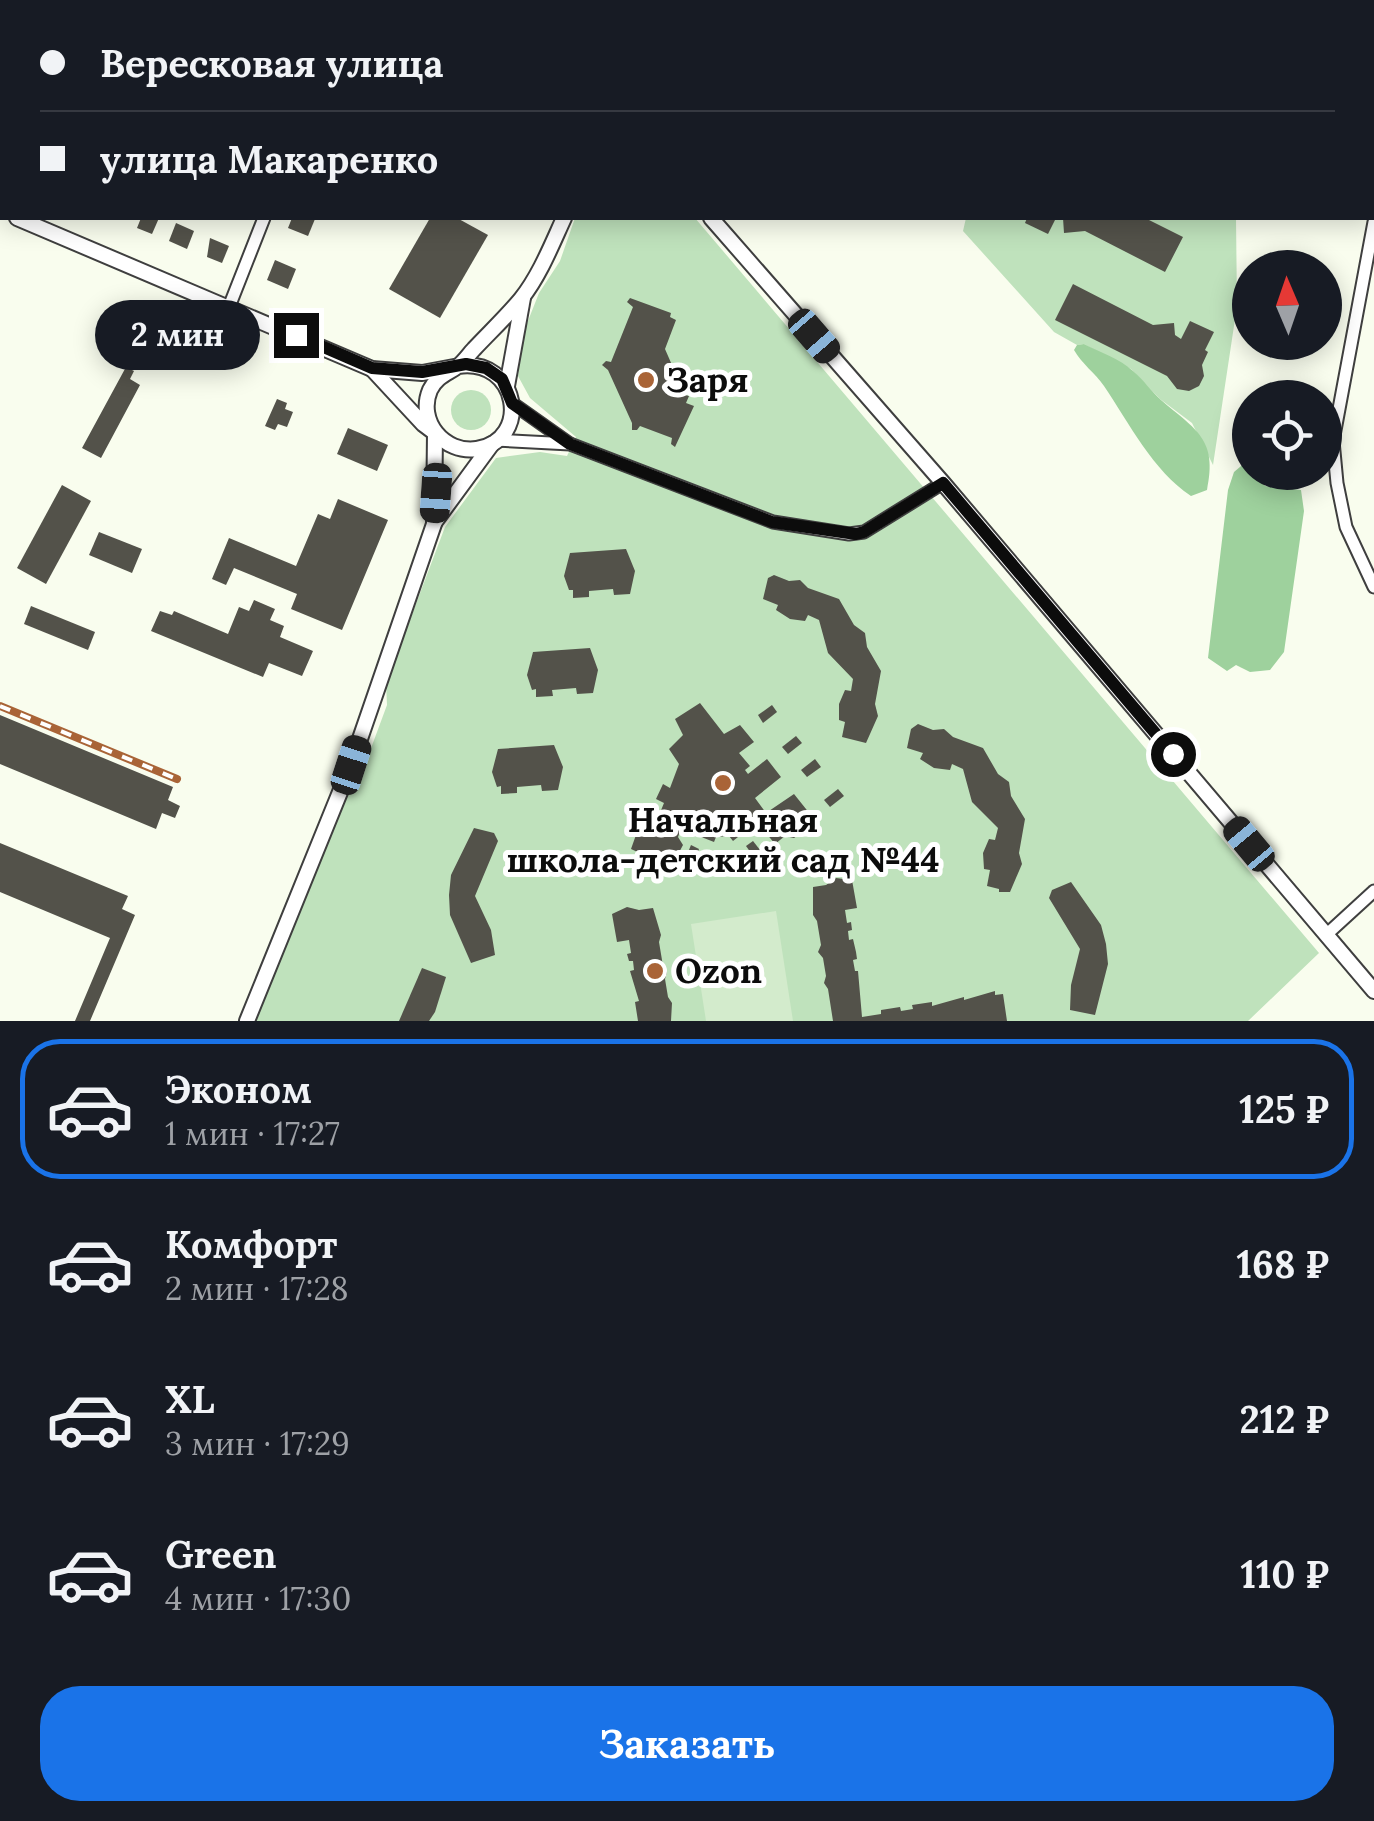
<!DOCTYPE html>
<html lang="ru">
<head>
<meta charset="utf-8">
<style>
  :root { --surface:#171b24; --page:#242831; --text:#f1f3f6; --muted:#9ea1a6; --line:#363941; --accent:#1a73e8 }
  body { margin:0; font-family:Lora,serif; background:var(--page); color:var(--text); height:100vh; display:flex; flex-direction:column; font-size:38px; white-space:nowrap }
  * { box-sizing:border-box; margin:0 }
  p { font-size:32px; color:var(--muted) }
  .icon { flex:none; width:55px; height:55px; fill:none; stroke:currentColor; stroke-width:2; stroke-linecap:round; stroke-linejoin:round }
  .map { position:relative; height:1021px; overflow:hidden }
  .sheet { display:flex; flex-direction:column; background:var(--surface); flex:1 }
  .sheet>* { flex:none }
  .guide { position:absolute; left:0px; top:0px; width:1375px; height:220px; box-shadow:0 5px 25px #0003; display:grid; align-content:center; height:220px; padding:0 40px; background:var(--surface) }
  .needle { width:65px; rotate:358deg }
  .buttons { position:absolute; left:1232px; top:250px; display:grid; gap:20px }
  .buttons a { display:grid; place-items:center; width:110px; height:110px; border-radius:50%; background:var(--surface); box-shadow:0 5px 25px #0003; font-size:50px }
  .end { position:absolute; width:45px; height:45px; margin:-22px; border:12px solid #0c0c0c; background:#fff; box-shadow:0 0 0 5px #fff }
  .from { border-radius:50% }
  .bubble { position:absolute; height:70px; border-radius:35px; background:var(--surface); box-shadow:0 5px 25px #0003; font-size:32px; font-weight:700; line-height:70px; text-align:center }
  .car { position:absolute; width:30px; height:60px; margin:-30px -15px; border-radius:12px; box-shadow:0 0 8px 2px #0007; background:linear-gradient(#222 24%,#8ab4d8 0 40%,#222 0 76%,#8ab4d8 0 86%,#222 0) }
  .guide b { display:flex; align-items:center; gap:35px; height:95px; font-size:38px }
  .guide b+b { border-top:2px solid var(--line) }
  .guide i { width:25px; height:25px; background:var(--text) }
  ul { padding:18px 0 0; list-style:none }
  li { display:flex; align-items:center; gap:30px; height:140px; margin:0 20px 15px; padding:0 20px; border:5px solid transparent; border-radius:40px }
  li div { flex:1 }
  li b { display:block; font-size:38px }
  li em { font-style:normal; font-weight:700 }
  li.current { border-color:var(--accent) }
  li>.icon { width:90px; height:90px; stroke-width:1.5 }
  .primary-button { display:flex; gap:20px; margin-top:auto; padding:20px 40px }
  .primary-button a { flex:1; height:115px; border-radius:40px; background:var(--accent); color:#fff; font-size:40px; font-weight:700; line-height:115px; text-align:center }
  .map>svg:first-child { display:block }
  .green { fill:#bfe2bc }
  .forest { fill:#9ed19d }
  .pitch { fill:#d3ebcc }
  .building { fill:#53524a }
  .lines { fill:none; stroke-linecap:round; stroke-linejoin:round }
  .minor-casing { stroke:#3f3f3f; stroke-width:15 }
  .tertiary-casing { stroke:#3f3f3f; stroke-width:18 }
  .minor { stroke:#fff; stroke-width:11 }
  .tertiary { stroke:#fff; stroke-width:14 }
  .rail-casing { stroke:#a96437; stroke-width:8 }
  .rail { stroke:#fff; stroke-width:4; stroke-dasharray:11; stroke-linecap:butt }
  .route { stroke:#0c0c0c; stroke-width:12 }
  .poi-dot { fill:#a96437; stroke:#fff; stroke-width:4 }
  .labels { text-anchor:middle; stroke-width:10; stroke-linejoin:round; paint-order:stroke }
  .poi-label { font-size:35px; font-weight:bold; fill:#0c0c0c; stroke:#fff; text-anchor:start }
</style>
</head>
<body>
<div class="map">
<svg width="1374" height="1021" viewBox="0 0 1374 1021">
  <rect width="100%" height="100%" fill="#f9fdee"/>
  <g class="green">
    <polygon points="743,0 1256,0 1256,2"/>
    <polygon points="575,218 695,218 1319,953 1248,1021 254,1021 350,786 360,778 387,705 386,683 445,527 496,458 540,452 567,456 576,437 530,398 518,376 522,336 539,293 560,261"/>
    <polygon points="966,218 1236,218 1237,306 1213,465 1192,423 1160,399 1131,369 1084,344 1077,345 1054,332 963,231"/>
    <circle cx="471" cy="410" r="20"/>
  </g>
  <g class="forest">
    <path d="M1084 344C1100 352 1120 359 1133 371 1143 379 1151 391 1161 400 1196 430 1218 439 1207 490L1191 496C1153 471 1129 423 1104 386 1095 373 1082 364 1074 350L1077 345Z"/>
    <polygon points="1247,461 1250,472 1259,473 1265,486 1301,490 1304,511 1284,652 1270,670 1250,672 1236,665 1227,671 1208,658 1228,490 1234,472"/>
  </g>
  <polygon class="pitch" points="776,911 793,1021 706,1021 691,924"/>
  <g class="building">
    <polygon points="141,218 159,218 152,234 137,228"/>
    <polygon points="292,218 315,219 308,236 288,228"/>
    <polygon points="430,218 457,218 488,235 440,318 389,289"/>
    <polygon points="1027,218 1056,218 1048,234 1025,223"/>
    <polygon points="1063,218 1145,218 1183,237 1165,272 1085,231 1064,233"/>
    <polygon points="176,223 194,231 187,249 169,241"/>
    <polygon points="210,238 229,246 222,263 207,257"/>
    <polygon points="275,260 296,269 288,289 267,280"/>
    <polygon points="1073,284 1153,325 1174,323 1175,335 1181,339 1190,321 1214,332 1205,350 1208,352 1202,365 1204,376 1199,386 1189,391 1177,389 1167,376 1055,320"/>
    <polygon points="630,298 671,313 670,317 676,320 665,349 685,395 689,396 686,403 694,406 675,447 671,444 672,438 640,426 637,430 632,430 632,423 608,370 602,365 606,361 611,362 633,307 627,302"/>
    <polygon points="206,337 222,343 216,356 201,349"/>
    <polygon points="139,342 163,351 156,366 133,356"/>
    <polygon points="126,367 134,371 130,379 140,385 101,458 82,448"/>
    <polygon points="277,399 287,403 285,409 293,412 287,427 278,424 275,430 265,426"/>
    <polygon points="348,428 388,445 377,471 337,454"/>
    <polygon points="62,485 91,501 46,584 17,568"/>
    <polygon points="338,499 388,520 342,630 291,609 297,594 234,568 226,585 212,579 229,538 296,566 318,514 330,519"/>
    <polygon points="99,532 142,549 132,573 89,555"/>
    <polygon points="626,549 635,571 630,594 614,595 613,589 589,591 589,597 573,598 573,590 569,590 564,576 570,553"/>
    <polygon points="774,575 789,581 800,580 808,588 839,599 854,625 865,633 867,647 881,671 875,704 878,716 866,743 842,737 845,722 839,720 839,704 845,690 851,691 853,679 828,653 819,620 808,615 805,621 790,619 776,610 778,605 763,599 768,578"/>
    <polygon points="254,600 275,609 270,620 284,626 280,637 313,651 302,676 269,663 263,677 151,631 160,611 172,615 174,611 228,634 239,607 249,611"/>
    <polygon points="31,606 95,632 88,650 24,624"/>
    <polygon points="590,648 598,670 593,693 577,694 576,688 552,690 553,696 536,697 536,689 532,690 527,675 533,652"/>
    <polygon points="700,703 724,734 740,725 754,742 739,753 750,766 745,770 748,774 767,759 781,777 755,798 766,813 794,794 814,819 812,824 794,838 785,836 775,844 761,827 767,822 763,817 733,841 729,836 716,837 714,842 681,829 678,837 683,845 675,860 663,855 655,860 631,849 642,818 645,816 657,820 664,803 656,799 663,784 670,788 679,764 669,749 683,735 675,719"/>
    <polygon points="772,705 777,712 763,723 758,715"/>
    <polygon points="0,715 173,787 168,800 180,806 175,818 162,813 156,829 0,764"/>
    <polygon points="918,724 933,730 944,729 953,737 983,748 998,774 1009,782 1011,796 1025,819 1019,853 1022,864 1010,892 999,892 999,889 987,886 990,870 984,869 983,853 989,839 995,840 998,828 972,802 963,769 952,764 950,770 934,768 920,759 923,753 907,748 911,729"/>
    <polygon points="796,736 802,743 788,754 782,747"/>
    <polygon points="554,745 563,767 558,790 542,791 541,785 517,787 517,793 501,794 501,786 497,787 492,772 498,749"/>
    <polygon points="815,759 821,767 807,777 801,770"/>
    <polygon points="838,789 844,796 830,807 824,800"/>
    <polygon points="474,828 494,833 498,841 475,896 491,930 495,955 471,963 450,915 449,895 451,875"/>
    <polygon points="753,841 764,855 756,860 746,846"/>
    <polygon points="0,843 128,896 122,909 135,915 90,1021 75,1021 110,938 0,892"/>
    <polygon points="691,845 699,849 693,865 684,862"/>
    <polygon points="740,851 750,865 743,871 732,857"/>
    <polygon points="710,853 718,857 712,873 703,869"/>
    <polygon points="836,878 852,880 857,908 845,910 847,923 851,922 852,930 848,931 849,940 853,939 856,952 857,959 853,960 855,971 858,971 862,1017 881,1014 881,1010 900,1007 901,1011 913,1009 912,1005 932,1002 932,1006 964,997 964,1000 995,991 995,995 1003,994 1007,1021 833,1021 828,989 824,983 826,976 823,958 818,952 821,945 817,921 813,915 813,887 826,885"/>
    <polygon points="1071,882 1101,925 1106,944 1108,964 1095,1015 1070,1010 1071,985 1080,949 1049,898 1052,890"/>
    <polygon points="627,907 639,910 653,908 661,935 659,942 663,966 667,972 665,979 668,997 672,1003 671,1021 638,1021 635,1002 639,1001 630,971 634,970 633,961 629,961 627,954 631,953 629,940 617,942 612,914"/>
    <polygon points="422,968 446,977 435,1012 429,1021 399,1021"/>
  </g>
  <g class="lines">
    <g class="minor-casing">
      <g id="minor">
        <polyline points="278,0 284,2"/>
        <polyline points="686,0 691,2"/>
        <polyline points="1061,0 1066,2"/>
        <polyline points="1374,222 1333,441 1337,483 1346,527 1374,587"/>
        <polyline points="229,307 264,218"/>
        <polyline points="512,403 570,444"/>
        <polyline points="496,440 570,444 773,522 849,534 864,532 943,483"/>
        <polyline points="1326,935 1374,891"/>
      </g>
    </g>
    <g class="tertiary-casing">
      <g id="tertiary">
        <polyline points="519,0 521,2"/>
        <polyline points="717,2 718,0"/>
        <polyline points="0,210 2,211"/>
        <polyline points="17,218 372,369 422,373 454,367"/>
        <polyline points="711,218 943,483 1374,991"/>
        <path d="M458 366C519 357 532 440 477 449 444 454 417 421 430 390 437 376 447 374 458 366 464 362 469 354 474 349 490 332 507 316 521 299 540 275 552 244 564 218"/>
        <polyline points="507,386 523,298"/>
        <polyline points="434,523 492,444"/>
        <polyline points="247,1021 351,765 434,524 435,433 423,424 372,369"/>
      </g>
    </g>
    <use href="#minor" class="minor"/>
    <use href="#tertiary" class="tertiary"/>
    <g class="rail-casing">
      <polyline id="rail" points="0,706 177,779"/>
    </g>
    <use href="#rail" class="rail"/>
  </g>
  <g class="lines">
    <polyline class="route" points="296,335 372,368 422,372 466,364 486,368 502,379 512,403 570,444 772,522 856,534 864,532 943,483 1173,754"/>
  </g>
  <g class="poi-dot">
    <circle cx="646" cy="380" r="10"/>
    <circle cx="723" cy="783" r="10"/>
    <circle cx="655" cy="971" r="10"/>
  </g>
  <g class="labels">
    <g class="poi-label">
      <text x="666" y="392">Заря</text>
      <text x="723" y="832" text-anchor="middle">Начальная<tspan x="723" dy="40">школа-детский сад №44</tspan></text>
      <text x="675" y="983">Ozon</text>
    </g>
  </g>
</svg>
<div class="buttons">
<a><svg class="needle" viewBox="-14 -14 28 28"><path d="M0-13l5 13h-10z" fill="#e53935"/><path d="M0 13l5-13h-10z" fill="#9ea1a6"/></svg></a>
<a><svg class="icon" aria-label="locate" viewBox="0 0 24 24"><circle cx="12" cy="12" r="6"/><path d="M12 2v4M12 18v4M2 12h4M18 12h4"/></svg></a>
</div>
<i class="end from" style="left:1173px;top:754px"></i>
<i class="end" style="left:296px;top:335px"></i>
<div class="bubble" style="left:95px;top:300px;width:165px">2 мин</div>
<i class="car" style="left:814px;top:336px;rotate:139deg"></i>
<i class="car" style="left:436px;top:493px;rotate:184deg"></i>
<i class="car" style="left:351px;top:765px;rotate:18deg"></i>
<i class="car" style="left:1249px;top:844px;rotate:320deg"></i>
<div class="guide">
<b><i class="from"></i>Вересковая улица</b>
<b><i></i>улица Макаренко</b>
</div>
</div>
<section class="sheet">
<ul>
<li class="current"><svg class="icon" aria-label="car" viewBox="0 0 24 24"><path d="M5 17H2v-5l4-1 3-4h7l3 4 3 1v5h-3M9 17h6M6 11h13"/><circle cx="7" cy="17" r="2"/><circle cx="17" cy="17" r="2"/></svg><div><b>Эконом</b><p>1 мин · 17:27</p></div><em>125 ₽</em></li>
<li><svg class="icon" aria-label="car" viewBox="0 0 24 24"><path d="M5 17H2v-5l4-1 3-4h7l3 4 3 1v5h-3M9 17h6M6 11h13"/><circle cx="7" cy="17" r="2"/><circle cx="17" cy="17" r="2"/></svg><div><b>Комфорт</b><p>2 мин · 17:28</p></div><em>168 ₽</em></li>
<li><svg class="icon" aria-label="car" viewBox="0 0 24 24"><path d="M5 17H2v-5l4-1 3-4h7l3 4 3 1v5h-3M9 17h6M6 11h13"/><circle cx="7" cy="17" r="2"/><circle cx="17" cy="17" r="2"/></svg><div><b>XL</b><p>3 мин · 17:29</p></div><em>212 ₽</em></li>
<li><svg class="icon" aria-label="car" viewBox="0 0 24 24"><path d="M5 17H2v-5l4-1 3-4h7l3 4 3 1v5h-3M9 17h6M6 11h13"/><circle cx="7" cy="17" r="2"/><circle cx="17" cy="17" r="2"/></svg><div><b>Green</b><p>4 мин · 17:30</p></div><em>110 ₽</em></li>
</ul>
<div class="primary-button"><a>Заказать</a></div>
</section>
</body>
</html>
